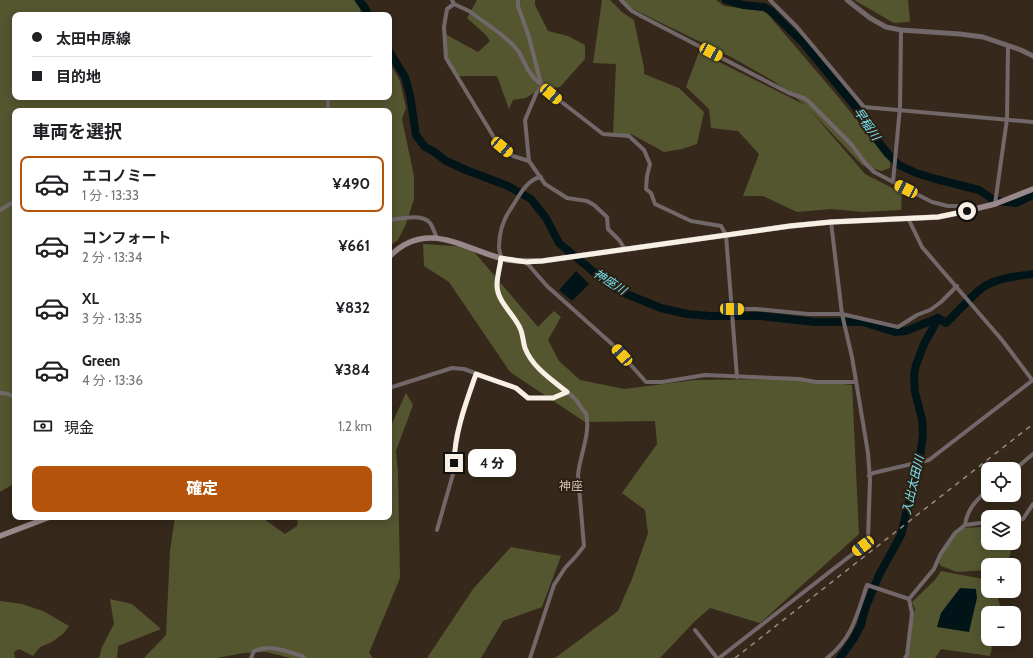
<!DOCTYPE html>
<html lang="ja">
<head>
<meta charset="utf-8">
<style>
  :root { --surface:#fff; --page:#f6f6f6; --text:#202124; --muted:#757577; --line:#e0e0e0; --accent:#b45309 }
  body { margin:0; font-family:Cabin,"Noto Sans JP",sans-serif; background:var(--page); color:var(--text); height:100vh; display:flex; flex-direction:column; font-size:15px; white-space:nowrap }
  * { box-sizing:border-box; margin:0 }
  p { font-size:13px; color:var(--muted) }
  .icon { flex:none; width:22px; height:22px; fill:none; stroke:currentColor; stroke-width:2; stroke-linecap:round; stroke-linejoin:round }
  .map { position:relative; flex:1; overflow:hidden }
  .details { position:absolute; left:12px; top:108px; width:380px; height:412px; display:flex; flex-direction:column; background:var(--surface); border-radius:8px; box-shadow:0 2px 10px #0003 }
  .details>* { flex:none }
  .banner { position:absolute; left:12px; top:12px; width:380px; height:88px; border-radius:8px; box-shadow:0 2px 10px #0003; display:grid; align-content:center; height:88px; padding:0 20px; background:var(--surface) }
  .fabs { position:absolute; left:981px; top:462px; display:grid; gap:8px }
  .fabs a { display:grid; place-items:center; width:40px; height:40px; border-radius:8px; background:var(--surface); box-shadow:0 2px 10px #0003; font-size:20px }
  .end { position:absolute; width:18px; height:18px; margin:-9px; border:5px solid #f8efe5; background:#111; box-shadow:0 0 0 2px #111 }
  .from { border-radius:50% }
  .bubble { position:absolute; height:28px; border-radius:8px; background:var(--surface); box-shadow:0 2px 10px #0003; font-size:13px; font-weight:800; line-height:28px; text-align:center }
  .car { position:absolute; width:12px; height:24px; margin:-12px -6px; border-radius:5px; box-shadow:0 0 3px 1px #0007; background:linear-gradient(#f5c518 24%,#345 0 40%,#f5c518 0 76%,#345 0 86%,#f5c518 0) }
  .banner b { display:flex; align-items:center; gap:14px; height:38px; font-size:15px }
  .banner b+b { border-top:1px solid var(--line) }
  .banner i { width:10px; height:10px; background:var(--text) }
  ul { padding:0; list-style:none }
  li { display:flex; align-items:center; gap:12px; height:56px; margin:0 8px 6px; padding:0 12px; border:2px solid transparent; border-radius:8px }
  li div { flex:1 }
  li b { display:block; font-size:15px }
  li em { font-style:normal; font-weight:800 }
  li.active { border-color:var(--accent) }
  li>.icon { width:36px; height:36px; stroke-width:1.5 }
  h2 { padding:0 20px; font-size:18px; line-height:48px }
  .pay { display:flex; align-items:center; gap:10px; height:44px; padding:0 20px; font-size:15px }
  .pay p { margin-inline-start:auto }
  .button { display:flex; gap:8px; margin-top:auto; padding:8px 20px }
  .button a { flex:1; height:46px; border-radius:8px; background:var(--accent); color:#fff; font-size:16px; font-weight:800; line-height:46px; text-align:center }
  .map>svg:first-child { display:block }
  .green { fill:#545630 }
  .water { fill:#011519 }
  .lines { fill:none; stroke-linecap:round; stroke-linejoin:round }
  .river { stroke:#011519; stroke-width:8 }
  .minor { stroke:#726769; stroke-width:4 }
  .tertiary { stroke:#726769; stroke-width:5 }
  .secondary { stroke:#9a898c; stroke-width:5.5 }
  .rail { stroke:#988d81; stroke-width:1.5; stroke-dasharray:5 5; stroke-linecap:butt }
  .route { stroke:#f8efe5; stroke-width:5 }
  .labels { text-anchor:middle; stroke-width:4; stroke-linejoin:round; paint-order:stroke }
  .water-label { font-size:12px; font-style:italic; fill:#75e5f8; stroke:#2c1f11 }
  .neighbourhood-label { font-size:12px; fill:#d1c0af; stroke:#2c1f11 }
</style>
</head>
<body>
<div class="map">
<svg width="1033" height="658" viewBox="0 0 1033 658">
  <rect width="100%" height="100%" fill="#36291b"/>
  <g class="green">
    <polygon points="0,0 352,0 357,1 362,15 15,15 15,97 389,97 389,61 400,81 406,108 402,119 414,176 414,199 406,224 398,240 389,246 389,111 15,111 15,483 0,492"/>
    <polygon points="477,0 535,0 535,5 548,31 568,36 585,45 585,59 560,87 538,90 526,98 513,100 509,109 497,76 459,76 446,58 445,34 478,52 490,41 486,35 467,18"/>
    <polygon points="602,0 610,0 623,13 634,20 644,68 644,74 679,88 704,112 697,144 682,149 664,152 631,134 613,135 616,64 593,63"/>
    <polygon points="620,0 716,0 724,6 765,11 835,93 865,130 891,155 890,168 881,171 862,165 809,109 865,174 902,193 901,210 863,212 831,209 797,212 763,196 743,196 759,154 738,131 711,128 709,109 686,87 699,52 805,105 775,82 733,58 633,9"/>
    <polygon points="854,0 908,0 910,22 894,23"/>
    <polygon points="423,244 470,247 538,327 554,311 561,317 548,340 559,361 580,380 624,389 695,380 801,379 852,385 859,534 760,623 710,608 695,621 660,658 555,658 618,611 632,579 648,533 645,510 622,493 657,444 655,421 585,422 510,372 449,282 424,266"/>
    <polygon points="406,393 413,405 396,451 398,473 400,578 369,653 373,658 291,658 266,652 243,653 217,658 144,658 166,635 170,551 175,517 261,517 285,534 297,526 298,517 389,517 389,430"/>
    <path d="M983 527 988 528V543H1010C1013 551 1009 558 1005 565H988V570L957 572 941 566 938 561 946 543 962 528Z"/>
    <polygon points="511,547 561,556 542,607 503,621 481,658 427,658 473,589"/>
    <polygon points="941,571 988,580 988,591 996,591 1001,609 1000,613 988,613 988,639 994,639 990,656 941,649 935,658 905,658 915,609 912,602 935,580"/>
    <polygon points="110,599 132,604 161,629 118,646 117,658 99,658 102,647 114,624"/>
    <polygon points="0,601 22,604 43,611 69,626 64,633 52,642 40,647 33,656 19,649 14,652 15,658 0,658"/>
  </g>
  <g class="water">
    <polygon points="576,271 589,284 572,301 559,290"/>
    <polygon points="960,588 976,589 977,598 969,632 937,627 941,613"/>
  </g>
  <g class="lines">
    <g class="river">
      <polyline points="359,0 365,8 368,15"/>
      <polyline points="726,0 743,5 764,7 771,11 804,44 854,105 871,132 888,154 899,165 916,173 936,179 979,190 995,201 1016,203 1033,195"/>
      <polyline points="389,51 405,77 410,95 416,135 425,147 433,151 446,161 466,170 508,186 531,199 546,218 559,243 607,283 624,293 661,308 687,314 710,316 761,316 815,322 863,322 895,332 906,331 938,318"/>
      <path d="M938 318 946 323C958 312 969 298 982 288 996 278 1017 276 1033 274"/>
      <polyline points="840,658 854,638 861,625 865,609 879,575 901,535 920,457 923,435 922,419 915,392 914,375 916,365 924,344 938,319"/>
    </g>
    <g class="minor">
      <polyline points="452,0 454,4 469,11 502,35 513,45 519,52 528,70 534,78 559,100 603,134 629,136 644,150 650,164 647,176 646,189 651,193 655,204 691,221 721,226 726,235 737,377"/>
      <polyline points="518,0 518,6 529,37 541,84"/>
      <polyline points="621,0 632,11 643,17 789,93 804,98 808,101 851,144 866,164 874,172 932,202 948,206 964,206 975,209"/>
      <polyline points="770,0 797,27 864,107 1033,122"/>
      <polyline points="454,4 447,9 444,27 446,58 498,144 513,156 529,161 545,184 567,198 587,201 594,205 607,217 608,229 619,240 625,249"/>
      <polyline points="324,97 328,100 328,111"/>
      <polyline points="529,161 525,120 536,94 542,85"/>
      <polyline points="893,182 900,107 901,30"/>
      <polyline points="995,204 1007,119 1008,46"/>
      <polyline points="0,210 15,201"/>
      <polyline points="908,218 922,247 1002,340 1033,381"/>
      <path d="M389 220C400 219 422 213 430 223 433 227 435 234 437 238"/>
      <polyline points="526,262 547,286 613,345 646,382 662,382 705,375 799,379 816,382 856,382"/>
      <polyline points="732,309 756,309 808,314 842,314 898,327 917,315 930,310 941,302 957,286"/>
      <polyline points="389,388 452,368 464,369 516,388 529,398 553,398 567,393"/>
      <path d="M0 393C6 393 11 394 15 398"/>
      <polyline points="1014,470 1033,454"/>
      <polyline points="869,476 873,473 929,460 1033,380"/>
      <polyline points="1014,521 1023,519 1033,504"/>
      <path d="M965 525C967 510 976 500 988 490"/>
      <polyline points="437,530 453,474 456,436 464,408 476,374"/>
      <polyline points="695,630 717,658"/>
      <path d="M251 658 254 651C271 644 286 651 302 656L304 658"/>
      <path d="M530 658 554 585 565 568 577 555 584 546 578 475C580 454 591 434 586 413 581 409 580 405 577 401 563 385 540 375 528 355 523 346 524 335 519 326 512 314 500 303 497 289 496 279 501 269 501 259 501 255 499 251 499 247 499 233 504 218 512 207 519 196 527 179 541 177"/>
      <polyline points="719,658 863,546 868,538 870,480 868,453 852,357 842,314 831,222"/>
      <path d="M827 658C853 638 857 614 867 585L909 599"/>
      <polyline points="905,658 907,655 912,613 909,599 934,569 940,555 955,533 965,525 980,523 988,523"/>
    </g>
    <polyline class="tertiary" points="847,0 870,18 886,27 901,30 960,34 983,37 1021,50 1033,56"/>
    <g class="secondary">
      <path d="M389 257C426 219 462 248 503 259 516 262 529 261 542 261L790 226 831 222 938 217 958 213 995 204 1033 189"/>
      <polyline points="0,536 50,517"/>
    </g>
    <polyline class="rail" points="735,658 1033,424"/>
  </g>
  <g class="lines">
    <path class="route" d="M454 463C455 431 466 403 476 374L516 388 528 398H553L567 392C552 380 532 367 525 348 523 342 523 334 520 328 514 314 497 302 497 285 497 276 500 267 501 258L526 262 542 261 790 226 831 222 938 217 967 211"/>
  </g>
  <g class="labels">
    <g class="water-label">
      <text transform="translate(867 124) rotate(56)" y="4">早稲川</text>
      <text transform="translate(610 282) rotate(33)" y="4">神座川</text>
      <text transform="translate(913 485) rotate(-77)" y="4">入出太田川</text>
    </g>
    <g class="neighbourhood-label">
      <text x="571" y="490">神座</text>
    </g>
  </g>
</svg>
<div class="fabs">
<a><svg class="icon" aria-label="locate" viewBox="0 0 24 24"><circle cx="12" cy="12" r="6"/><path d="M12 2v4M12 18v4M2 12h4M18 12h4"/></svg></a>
<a><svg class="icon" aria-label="layers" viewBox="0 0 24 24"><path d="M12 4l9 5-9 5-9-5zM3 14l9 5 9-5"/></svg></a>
<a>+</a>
<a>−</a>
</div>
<i class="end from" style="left:967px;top:211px"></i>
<i class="end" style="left:454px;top:463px"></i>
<div class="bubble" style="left:468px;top:449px;width:48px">4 分</div>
<i class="car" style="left:711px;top:52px;rotate:118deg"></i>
<i class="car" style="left:551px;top:94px;rotate:130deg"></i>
<i class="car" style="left:502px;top:147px;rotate:130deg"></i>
<i class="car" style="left:906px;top:189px;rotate:296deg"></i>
<i class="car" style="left:732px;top:309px;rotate:91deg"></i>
<i class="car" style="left:622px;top:355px;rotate:318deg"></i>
<i class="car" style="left:863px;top:546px;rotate:232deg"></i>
<div class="banner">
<b><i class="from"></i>太田中原線</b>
<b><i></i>目的地</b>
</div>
<section class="details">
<h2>車両を選択</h2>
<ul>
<li class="active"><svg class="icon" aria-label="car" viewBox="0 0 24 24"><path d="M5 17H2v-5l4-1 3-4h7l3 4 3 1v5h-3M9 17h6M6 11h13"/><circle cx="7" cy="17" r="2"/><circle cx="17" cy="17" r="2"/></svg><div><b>エコノミー</b><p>1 分 · 13:33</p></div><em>¥490</em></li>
<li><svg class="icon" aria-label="car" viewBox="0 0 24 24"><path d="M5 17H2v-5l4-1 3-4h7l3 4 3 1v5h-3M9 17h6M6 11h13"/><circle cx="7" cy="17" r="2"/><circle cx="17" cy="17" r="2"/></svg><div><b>コンフォート</b><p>2 分 · 13:34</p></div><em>¥661</em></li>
<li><svg class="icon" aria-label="car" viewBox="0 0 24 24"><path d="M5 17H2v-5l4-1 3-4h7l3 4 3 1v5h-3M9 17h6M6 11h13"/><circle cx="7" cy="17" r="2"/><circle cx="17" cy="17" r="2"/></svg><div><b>XL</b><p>3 分 · 13:35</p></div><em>¥832</em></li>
<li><svg class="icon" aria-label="car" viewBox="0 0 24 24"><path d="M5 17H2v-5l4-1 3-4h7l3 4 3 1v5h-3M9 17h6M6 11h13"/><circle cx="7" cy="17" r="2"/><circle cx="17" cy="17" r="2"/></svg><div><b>Green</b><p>4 分 · 13:36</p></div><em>¥384</em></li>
</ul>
<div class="pay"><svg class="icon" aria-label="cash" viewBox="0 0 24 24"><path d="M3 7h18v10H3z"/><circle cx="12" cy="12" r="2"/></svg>現金<p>1.2 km</p></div>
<div class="button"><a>確定</a></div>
</section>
</div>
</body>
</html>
